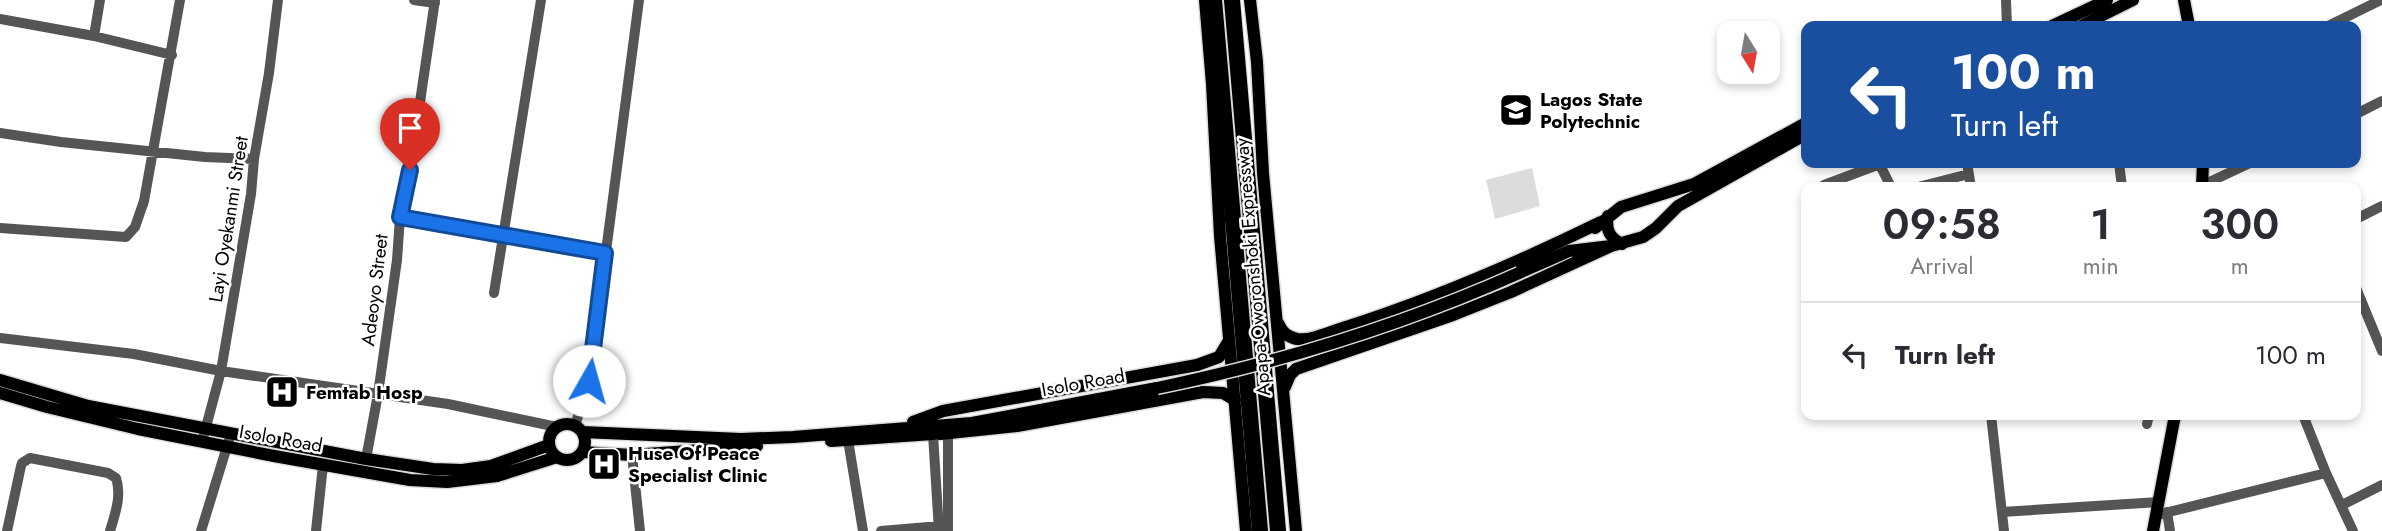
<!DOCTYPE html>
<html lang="en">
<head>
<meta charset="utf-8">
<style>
  body { margin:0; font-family:Jost,sans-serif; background:#f2f2f3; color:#2b2b33; height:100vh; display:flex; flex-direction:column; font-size:26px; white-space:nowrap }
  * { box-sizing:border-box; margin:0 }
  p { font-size:23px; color:#7c7c81 }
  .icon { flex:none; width:38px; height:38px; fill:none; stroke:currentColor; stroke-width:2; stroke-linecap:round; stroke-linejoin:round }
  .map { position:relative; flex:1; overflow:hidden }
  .panel { position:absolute; left:1801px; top:182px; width:560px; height:238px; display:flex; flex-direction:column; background:#fff; border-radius:14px; box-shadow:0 4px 10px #0003 }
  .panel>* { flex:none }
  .guide { position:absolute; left:1801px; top:21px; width:560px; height:147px; border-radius:14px; box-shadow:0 4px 10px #0003; background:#1a4fa0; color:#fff; overflow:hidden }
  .needle { width:46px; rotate:169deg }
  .tools { position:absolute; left:1717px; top:21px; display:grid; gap:14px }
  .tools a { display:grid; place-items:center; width:63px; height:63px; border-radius:14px; background:#fff; box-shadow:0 4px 10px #0003; font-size:35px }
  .pin { position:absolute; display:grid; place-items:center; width:60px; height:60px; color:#fff; margin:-72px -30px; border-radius:50% 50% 50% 0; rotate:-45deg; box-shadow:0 0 7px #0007 }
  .pin .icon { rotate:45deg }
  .me { position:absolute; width:77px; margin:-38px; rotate:7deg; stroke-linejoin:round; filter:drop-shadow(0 0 5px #0008) }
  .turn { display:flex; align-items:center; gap:24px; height:147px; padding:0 35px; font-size:32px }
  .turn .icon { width:91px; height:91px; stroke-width:2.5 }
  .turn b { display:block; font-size:49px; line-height:60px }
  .eta { display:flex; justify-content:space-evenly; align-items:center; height:119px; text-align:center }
  .eta b { font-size:42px; font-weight:600; line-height:49px }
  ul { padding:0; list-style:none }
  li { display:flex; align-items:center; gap:21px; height:105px; padding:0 35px; border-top:2px solid #e1e1e2 }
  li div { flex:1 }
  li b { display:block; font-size:26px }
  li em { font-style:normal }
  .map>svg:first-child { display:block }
  .green { fill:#dcdcdc }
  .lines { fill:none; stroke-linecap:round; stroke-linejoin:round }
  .major-casing { stroke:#dbdbdb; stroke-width:15 }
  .highway-casing { stroke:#dbdbdb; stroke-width:18 }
  .minor { stroke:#555; stroke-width:10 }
  .major { stroke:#000; stroke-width:12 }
  .highway { stroke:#000; stroke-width:16 }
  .major-bridge-casing { stroke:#dbdbdb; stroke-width:15; stroke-linecap:butt }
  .major-bridge { stroke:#000; stroke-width:12 }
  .route-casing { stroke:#114b97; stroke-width:18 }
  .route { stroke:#1a73e8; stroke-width:12 }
  .labels { text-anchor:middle; stroke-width:5; stroke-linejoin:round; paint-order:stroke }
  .poi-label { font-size:19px; font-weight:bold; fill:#000; stroke:#fff; text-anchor:start }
  .street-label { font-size:19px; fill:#000; stroke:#fff }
</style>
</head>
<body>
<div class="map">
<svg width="2382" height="531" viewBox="0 0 2382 531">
  <rect width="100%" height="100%" fill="#fff"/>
  <path class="green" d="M1532,168l8,38 -45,13 -9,-39z"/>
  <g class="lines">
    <defs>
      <path id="major" d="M1205,0l7,84 8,152 26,295
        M1250,0l7,62 6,111 33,358
        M2184,0l5,26
        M2052,26l55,-26
        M2081,26l52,-26
        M2202,187l1,-24
        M1608,216c-3,14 2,22 14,28
        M1595,228l26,-21 73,-23 112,-61
        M1519,273l50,-22 42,-5 32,-9 13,-9 22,-22 128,-72
        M1278,323c4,9 9,14 19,16 16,2 37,-9 52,-13 87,-28 170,-64 252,-104
        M0,380l88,26 278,53 67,10 29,1 29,-4 58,-21
        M1285,387l5,-12 6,-6 157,-54 58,-23 100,-46
        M0,393l47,14 91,22 136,27 136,24 37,2 50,-6 60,-19
        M913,422l30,-11 254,-46 22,-8 9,-15
        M549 442a18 18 0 1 1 36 0a18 18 0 1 1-36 0Z
        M582,432l159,7 52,-2 179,-14 185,-35
        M940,434l77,-8 186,-34 20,1 12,7
        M831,441l102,-7 15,-4
        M582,452l50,3 125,-9
        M2153,531l22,-116"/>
      <path id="highway" d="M1214,0l46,531
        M1232,0l46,531"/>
    </defs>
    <use href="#major" class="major-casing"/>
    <use href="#highway" class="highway-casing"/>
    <path class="minor" d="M414,0l21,3
      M2006,0l1,26
      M0,19l94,17 78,19
      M2328,26l53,-26
      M94,36l6,-36
      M2356,114l26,-13
      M0,133l61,9 144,15 49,2
      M1879,163l12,24
      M1967,163l4,24
      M2119,163l3,24
      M1824,185l56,-21
      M2203,185l47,-22
      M1918,187l51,-13
      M400,217l205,36
      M2356,219l26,-13
      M0,228l126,9 9,-10 9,-26 36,-201
      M2356,288l26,63
      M494,293l47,-293
      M0,338l134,16 87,17 227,33 109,23
      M1991,415l13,116
      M2303,415l23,58 27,58
      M2147,424l2,-9
      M575,426l14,-45 50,-381
      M933,434l6,97
      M848,440l15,91
      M202,442l19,-71 30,-177 3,-35 15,-86 9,-73
      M632,455l8,76
      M366,459l12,-65 19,-134 3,-43 10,-47 25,-170
      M2342,505l40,-20
      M2002,512l157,-10
      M2167,512l3,19
      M2157,515l169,-42
      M7,531l14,-65 1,-3 8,-5 78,15 8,5c6,18 -1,36 -6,53
      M201,531l28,-91
      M316,531l7,-66
      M881,531l59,-5
      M948,531v-98"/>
    <use href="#major" class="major"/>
    <use href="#highway" class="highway"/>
    <defs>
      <path id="major-bridge" d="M1157,388c125,-26 246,-63 362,-115"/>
    </defs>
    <use href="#major-bridge" class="major-bridge-casing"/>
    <use href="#major-bridge" class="major-bridge"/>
  </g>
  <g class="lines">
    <defs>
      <path id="route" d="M410,170l-10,47 205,36 -16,128"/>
    </defs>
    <use href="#route" class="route-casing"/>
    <use href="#route" class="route"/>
  </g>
  <defs>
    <symbol id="university-square" viewBox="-11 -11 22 22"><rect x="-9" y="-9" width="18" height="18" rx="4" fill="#000" stroke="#fff"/><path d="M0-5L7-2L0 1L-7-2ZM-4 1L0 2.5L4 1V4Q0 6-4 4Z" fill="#fff"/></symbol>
    <symbol id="hospital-square" viewBox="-11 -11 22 22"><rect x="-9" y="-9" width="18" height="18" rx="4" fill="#000" stroke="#fff"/><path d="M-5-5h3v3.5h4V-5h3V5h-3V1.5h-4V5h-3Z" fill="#fff"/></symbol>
  </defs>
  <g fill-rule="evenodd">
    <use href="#university-square" x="1497" y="91" width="38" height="38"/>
    <use href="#hospital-square" x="263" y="373" width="38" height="38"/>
    <use href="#hospital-square" x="585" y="445" width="38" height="38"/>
  </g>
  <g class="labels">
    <g class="poi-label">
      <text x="1540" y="106">Lagos State<tspan x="1540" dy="22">Polytechnic</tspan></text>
      <text x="306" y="399">Femtab Hosp</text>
      <text x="628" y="460">Huse Of Peace<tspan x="628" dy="22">Specialist Clinic</tspan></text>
    </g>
    <g class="street-label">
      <text transform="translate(228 219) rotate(-81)" y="7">Layi Oyekanmi Street</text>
      <text transform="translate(1252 267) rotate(-95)" y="7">Apapa-Oworonshoki Expressway</text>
      <text transform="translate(374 290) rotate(-83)" y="7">Adeoyo Street</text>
      <text transform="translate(1083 382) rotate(-10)" y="7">Isolo Road</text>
      <text transform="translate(281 438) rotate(10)" y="7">Isolo Road</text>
    </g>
  </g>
</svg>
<div class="tools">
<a><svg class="needle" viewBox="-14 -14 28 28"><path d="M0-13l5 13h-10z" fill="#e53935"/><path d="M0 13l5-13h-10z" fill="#7c7c81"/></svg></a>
</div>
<div class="pin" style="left:410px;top:170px;background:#d93025"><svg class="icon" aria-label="arrive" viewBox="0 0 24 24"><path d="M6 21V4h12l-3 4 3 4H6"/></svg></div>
<svg class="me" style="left:589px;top:381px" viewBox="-20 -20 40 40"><circle r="19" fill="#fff"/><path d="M0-13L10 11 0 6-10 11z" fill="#1a73e8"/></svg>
<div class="guide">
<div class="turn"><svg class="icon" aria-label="left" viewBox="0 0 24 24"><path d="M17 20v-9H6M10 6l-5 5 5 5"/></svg><div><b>100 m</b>Turn left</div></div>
</div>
<section class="panel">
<div class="eta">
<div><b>09:58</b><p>Arrival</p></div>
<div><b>1</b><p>min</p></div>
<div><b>300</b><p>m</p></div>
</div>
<ul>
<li><svg class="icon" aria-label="left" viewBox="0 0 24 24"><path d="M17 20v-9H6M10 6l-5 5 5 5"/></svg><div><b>Turn left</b></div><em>100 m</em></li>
</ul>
</section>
</div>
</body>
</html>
